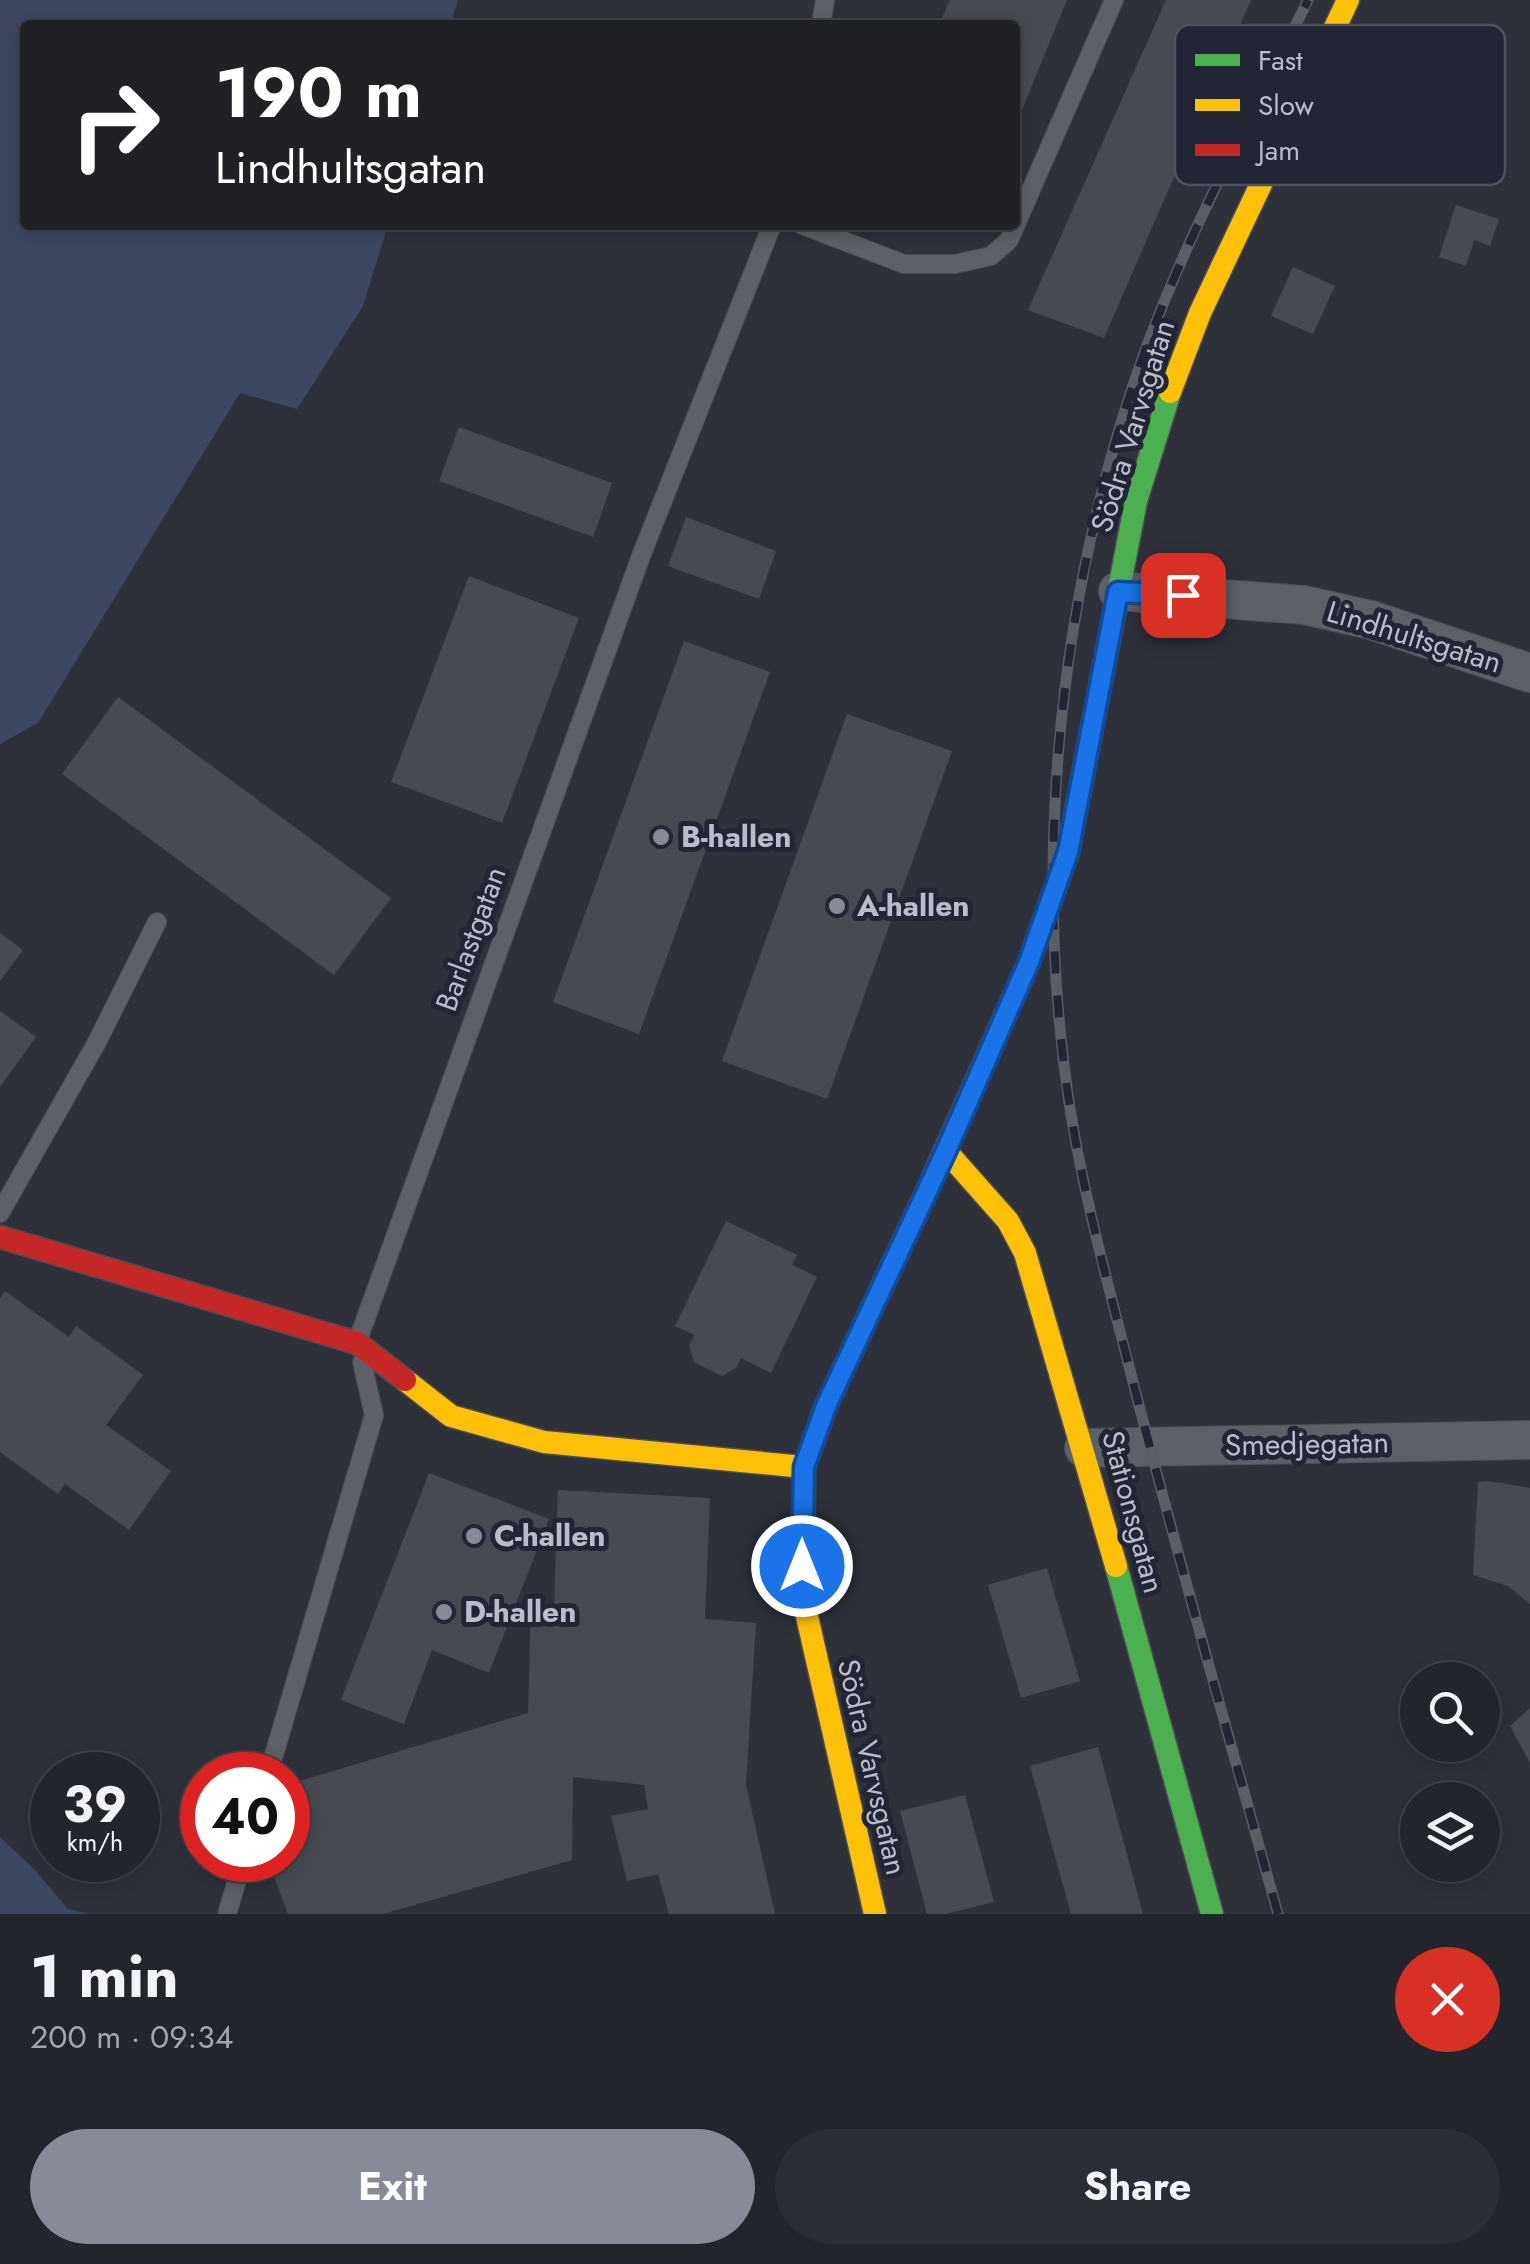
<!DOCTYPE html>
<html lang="en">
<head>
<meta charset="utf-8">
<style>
  body { margin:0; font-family:Jost,sans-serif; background:#2a2d34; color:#f1f3f6; height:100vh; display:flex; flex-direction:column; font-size:38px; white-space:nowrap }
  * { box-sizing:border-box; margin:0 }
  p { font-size:32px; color:#a2a5a9 }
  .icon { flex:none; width:55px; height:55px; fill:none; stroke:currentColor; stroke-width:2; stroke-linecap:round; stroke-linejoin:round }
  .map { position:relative; height:1914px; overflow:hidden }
  .drawer { display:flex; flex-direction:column; background:#22252c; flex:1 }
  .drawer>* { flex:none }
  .top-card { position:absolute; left:20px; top:20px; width:1000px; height:210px; border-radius:10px; box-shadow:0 5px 15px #0003,0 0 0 2px #3f4248; background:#202124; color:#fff; overflow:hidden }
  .fabs { position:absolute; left:1400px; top:1662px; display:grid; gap:20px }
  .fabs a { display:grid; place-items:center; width:100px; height:100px; border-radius:50%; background:#22252c; box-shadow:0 5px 15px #0003,0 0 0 2px #3f4248; font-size:50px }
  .speed { position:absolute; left:30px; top:1752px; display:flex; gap:20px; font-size:50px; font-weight:700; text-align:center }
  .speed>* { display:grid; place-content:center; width:130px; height:130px; border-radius:50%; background:#22252c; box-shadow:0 5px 15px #0003,0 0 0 2px #3f4248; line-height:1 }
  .speed small { font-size:25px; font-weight:400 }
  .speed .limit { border:15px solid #d22; background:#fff; color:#111 }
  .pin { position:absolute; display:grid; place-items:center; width:85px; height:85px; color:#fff; margin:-42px; border-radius:20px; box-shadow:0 5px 15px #0006 }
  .me { position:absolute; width:110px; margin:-55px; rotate:0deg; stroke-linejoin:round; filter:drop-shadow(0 0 8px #0008) }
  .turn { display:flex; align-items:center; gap:35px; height:210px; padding:0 30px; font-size:45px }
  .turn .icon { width:130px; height:130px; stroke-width:2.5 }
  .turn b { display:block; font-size:70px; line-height:85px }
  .round { display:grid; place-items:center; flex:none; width:105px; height:105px; border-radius:52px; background:#2a2d34 }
  .overview { display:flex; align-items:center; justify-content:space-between; height:170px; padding:0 30px }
  h1 { font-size:60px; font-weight:700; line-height:75px }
  .primary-button { display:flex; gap:20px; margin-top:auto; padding:20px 30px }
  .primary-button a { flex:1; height:115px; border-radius:60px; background:#888b97; color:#fff; font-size:40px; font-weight:700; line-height:115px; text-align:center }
  .primary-button a+a { background:#2a2d34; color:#f1f3f6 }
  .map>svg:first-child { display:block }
  .water { fill:#3e4762 }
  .building { fill:#484a52 }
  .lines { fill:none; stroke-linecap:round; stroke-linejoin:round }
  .lane-casing { stroke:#4c4d54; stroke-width:20 }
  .street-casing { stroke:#4c4d54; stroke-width:40 }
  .fast-casing { stroke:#4c4d54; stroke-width:25 }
  .slow-casing { stroke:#4c4d54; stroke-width:25 }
  .jam-casing { stroke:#4c4d54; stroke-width:25 }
  .lane { stroke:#5e6068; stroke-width:18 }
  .street { stroke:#5e6068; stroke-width:38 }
  .fast { stroke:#4caf50; stroke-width:22 }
  .slow { stroke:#ffc107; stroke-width:22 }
  .jam { stroke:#c62828; stroke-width:22 }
  .rail-casing { stroke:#5c5e66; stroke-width:11 }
  .rail { stroke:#212534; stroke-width:8; stroke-dasharray:22; stroke-linecap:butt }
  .route-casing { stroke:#114b97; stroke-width:25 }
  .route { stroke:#1a73e8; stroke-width:18 }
  .poi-dot { fill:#888b97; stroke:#212534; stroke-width:4 }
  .labels { text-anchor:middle; stroke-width:10; stroke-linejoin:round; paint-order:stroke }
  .street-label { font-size:30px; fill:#b9bcc9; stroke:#212534 }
  .poi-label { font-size:30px; font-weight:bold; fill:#b9bcc9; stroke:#212534; text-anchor:start }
  .key { fill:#212534; stroke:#4f5261; stroke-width:2.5 }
  .key-label { font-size:28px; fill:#b9bcc9 }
</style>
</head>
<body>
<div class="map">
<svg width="1530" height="1914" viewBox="0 0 1530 1914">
  <rect width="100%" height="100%" fill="#2e313a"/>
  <path class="water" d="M0,0h458l-8,25h-425v200h363l-25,81 -66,103 -57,-16 -202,330 -38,21z
    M0,1837l34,32 34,40 21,5h-89z"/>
  <path class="building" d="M950,0h117l-52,127v-102h-76z
    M1166,0h85l-147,338 -76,-28z
    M1456,205l43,14 -9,27 -16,-6 -8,26 -27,-9z
    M1293,267l42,19 -22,48 -42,-18z
    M459,427l153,56 -19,54 -154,-56z
    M686,517l90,34 -17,48 -91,-33z
    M469,576l110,42 -77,205 -111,-41z
    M684,641l86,31 -131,362 -86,-32z
    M118,697l273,201 -57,77 -272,-201z
    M847,714l105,37 -125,348 -105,-38z
    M0,933l23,17 -23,31z
    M0,1011l36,26 -36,50z
    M726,1221l71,34 -5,10 25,12 -46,96 -30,-15 -5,10 -14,8 -28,-14 -5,-16 5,-11 -19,-9z
    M5,1291l64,46 7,-11 67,49 -37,50 65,46 -42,59 -64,-46 -7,10 -58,-42v-154z
    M429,1473l120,46 -60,154 -57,-23 -28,74 -63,-24z
    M1489,1481l41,7v116l-22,-18 -35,-11 5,-93z
    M558,1490l152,8 -5,121 51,4 -10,162 29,129h-106l-11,-40 -31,7 -16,-65 37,-7 -4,-24 -71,-8 -1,83 -189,54h-95l-14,-37 3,-17h11v-51l5,-26 235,-70 3,-108 23,1z
    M1047,1568l33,113 -59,17 -33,-113z
    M1530,1708v55l-20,-37z
    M1098,1747l45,167h-72l-41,-148z
    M965,1795l29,107 -49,12h-18l-27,-103z"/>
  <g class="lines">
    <defs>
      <path id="lane" d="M821,25l4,-25
        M802,225l102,39h51l36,-8 18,-16 105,-240
        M0,1213l97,-171 60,-120
        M359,1337l282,-781 131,-331
        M268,1775l106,-360 -12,-53
        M227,1914l16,-54"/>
      <path id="street" d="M1118,591l186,14 67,15 159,53
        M1084,1448l446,-8"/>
      <path id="fast" d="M926,1193l103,-231 39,-110 68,-351 34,-109
        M1116,1566l96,348"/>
      <path id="slow" d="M1170,392l30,-79 148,-313
        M946,1151l62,70 17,32 91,313
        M405,1380l46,36 93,26 260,25
        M875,1914l-72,-315 1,-132 22,-61 100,-213"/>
      <path id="jam" d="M0,1237l357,106 48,37"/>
    </defs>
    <use href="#lane" class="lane-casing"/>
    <use href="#street" class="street-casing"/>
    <use href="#fast" class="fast-casing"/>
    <use href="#slow" class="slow-casing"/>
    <use href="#jam" class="jam-casing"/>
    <use href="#lane" class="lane"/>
    <use href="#street" class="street"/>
    <use href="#fast" class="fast"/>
    <use href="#slow" class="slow"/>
    <use href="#jam" class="jam"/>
    <defs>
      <path id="rail" d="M1278,1914c-50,-180 -101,-359 -147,-540 -23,-90 -48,-180 -62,-272 -34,-228 -13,-472 56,-692 44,-143 118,-276 183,-410"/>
    </defs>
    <use href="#rail" class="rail-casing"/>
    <use href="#rail" class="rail"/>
  </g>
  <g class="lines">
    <defs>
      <path id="route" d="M802,1566l2,-99 22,-61 120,-255 83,-189 39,-110 50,-260 65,3"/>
    </defs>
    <use href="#route" class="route-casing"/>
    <use href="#route" class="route"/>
  </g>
  <g class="poi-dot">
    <circle cx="661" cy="837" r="10"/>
    <circle cx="837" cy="906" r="10"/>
    <circle cx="474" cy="1536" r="10"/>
    <circle cx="444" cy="1612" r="10"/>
  </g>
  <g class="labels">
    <g class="street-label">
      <text transform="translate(1133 426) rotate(-73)" y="10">Södra Varvsgatan</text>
      <text transform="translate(1414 637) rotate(17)" y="10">Lindhultsgatan</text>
      <text transform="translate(471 939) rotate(-70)" y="10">Barlastgatan</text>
      <text transform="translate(1307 1444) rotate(-1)" y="10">Smedjegatan</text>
      <text transform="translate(1133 1512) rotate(75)" y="10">Stationsgatan</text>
      <text transform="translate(872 1767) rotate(77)" y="10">Södra Varvsgatan</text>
    </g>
    <g class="poi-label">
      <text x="681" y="847">B-hallen</text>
      <text x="857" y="916">A-hallen</text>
      <text x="494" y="1546">C-hallen</text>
      <text x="464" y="1622">D-hallen</text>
    </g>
  </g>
  <rect x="1175" y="25" width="330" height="160" rx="15" class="key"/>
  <rect x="1195" y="54" width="45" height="12" fill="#4caf50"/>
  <rect x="1195" y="99" width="45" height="12" fill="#ffc107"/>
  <rect x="1195" y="144" width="45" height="12" fill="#c62828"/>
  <g class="key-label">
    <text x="1258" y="70">Fast</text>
    <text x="1258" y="115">Slow</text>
    <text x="1258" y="160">Jam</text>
  </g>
</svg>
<div class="fabs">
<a><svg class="icon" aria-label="search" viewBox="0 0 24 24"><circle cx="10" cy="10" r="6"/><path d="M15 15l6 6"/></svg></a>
<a><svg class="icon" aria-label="layers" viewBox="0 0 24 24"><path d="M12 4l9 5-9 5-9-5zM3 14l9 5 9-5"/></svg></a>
</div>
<div class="speed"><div>39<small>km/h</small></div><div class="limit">40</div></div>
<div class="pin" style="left:1183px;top:595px;background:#d93025"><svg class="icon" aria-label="arrive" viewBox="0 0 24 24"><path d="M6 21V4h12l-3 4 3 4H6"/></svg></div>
<svg class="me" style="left:802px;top:1566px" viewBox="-20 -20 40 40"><circle r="17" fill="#1a73e8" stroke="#fff" stroke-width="3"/><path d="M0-11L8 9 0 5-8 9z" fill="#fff"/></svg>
<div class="top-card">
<div class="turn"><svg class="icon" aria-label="right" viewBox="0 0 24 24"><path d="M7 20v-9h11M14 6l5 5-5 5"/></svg><div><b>190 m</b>Lindhultsgatan</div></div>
</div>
</div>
<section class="drawer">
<div class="overview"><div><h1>1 min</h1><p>200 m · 09:34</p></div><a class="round" style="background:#d93025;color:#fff"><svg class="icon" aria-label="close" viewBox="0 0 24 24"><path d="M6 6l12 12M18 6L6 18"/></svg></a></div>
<div class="primary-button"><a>Exit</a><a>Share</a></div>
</section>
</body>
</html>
